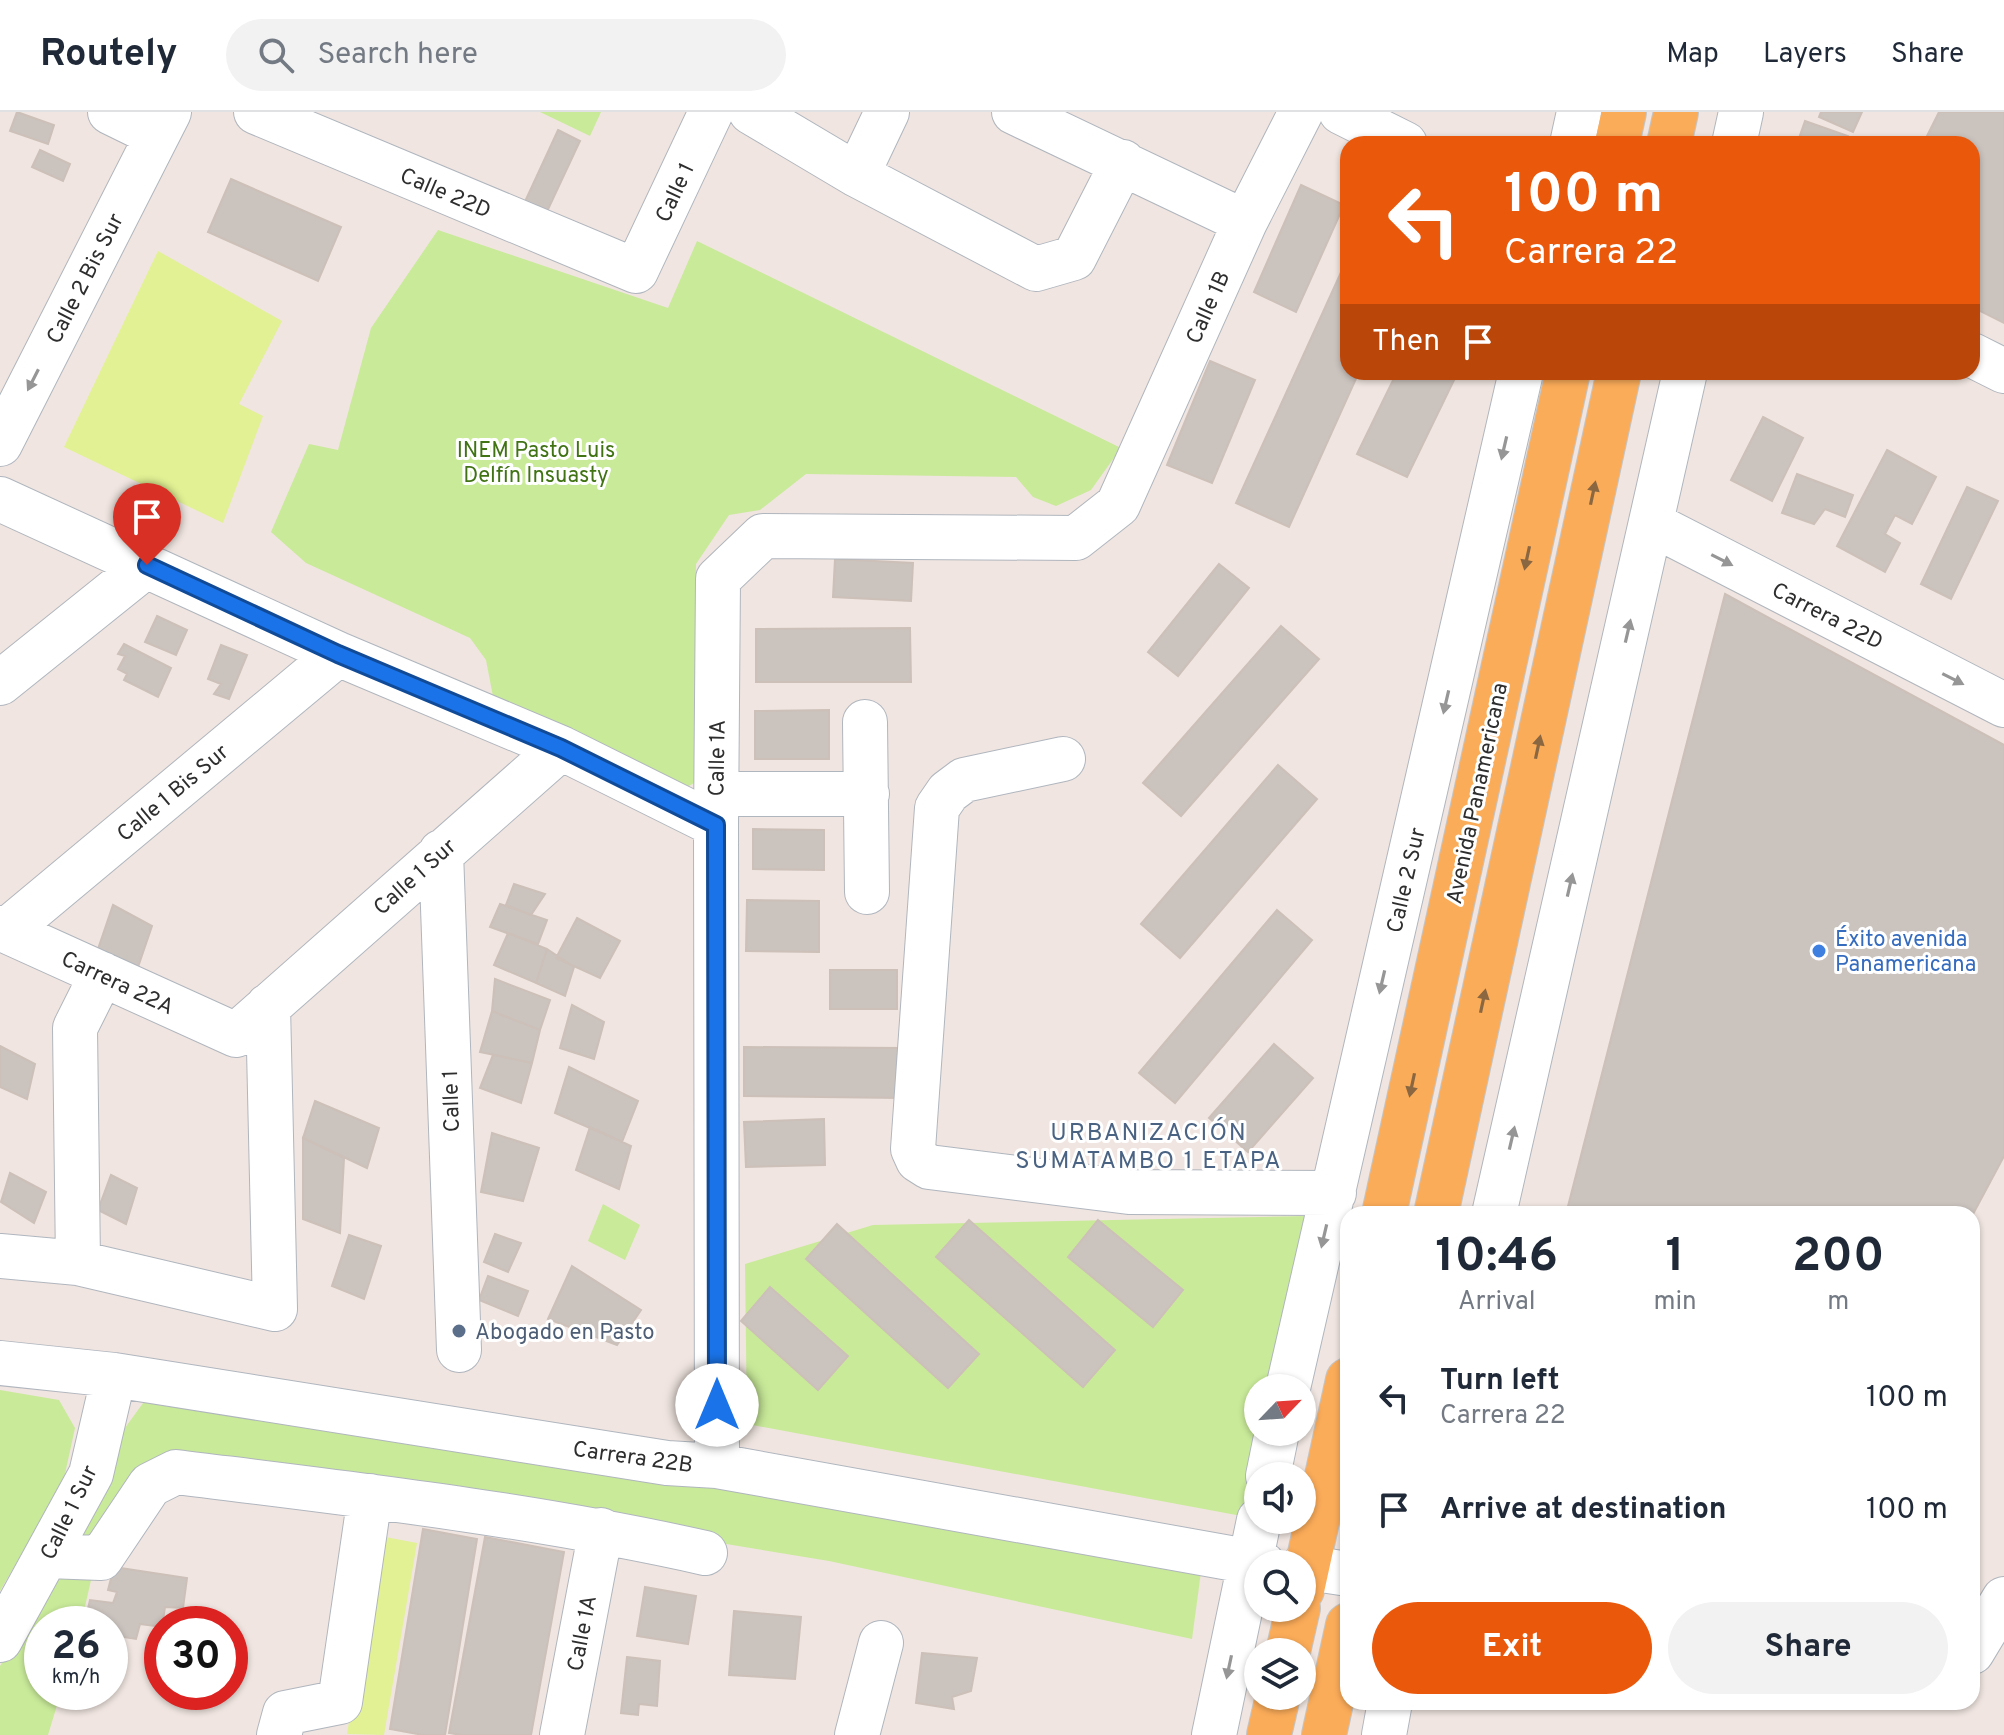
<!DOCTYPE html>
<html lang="en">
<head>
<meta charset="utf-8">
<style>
  body { margin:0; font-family:Overpass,sans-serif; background:#f2f2f3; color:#1f2937; height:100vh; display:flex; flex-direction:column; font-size:30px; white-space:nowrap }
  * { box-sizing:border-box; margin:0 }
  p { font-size:26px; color:#747a83 }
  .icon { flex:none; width:44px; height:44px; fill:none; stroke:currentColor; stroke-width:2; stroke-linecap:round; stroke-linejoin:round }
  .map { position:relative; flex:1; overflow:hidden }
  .panel { position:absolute; left:1340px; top:1094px; width:640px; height:504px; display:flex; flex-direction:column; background:#fff; border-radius:24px; box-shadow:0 2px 6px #0004 }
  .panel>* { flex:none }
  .top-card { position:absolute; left:1340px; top:24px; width:640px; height:244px; border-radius:24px; box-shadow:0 2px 6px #0004; background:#ea580c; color:#fff; overflow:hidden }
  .needle { width:52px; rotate:65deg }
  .buttons { position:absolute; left:1244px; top:1262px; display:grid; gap:16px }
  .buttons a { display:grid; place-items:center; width:72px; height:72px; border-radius:50%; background:#fff; box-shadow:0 2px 6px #0004; font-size:40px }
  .speed { position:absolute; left:24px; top:1494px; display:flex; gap:16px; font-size:40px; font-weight:700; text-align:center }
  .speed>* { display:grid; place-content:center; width:104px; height:104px; border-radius:50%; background:#fff; box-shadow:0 2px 6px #0004; line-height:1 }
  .speed small { font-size:20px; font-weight:400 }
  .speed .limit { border:12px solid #d22; background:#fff; color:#111 }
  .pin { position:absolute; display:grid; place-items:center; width:68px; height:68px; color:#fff; margin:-82px -34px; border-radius:50% 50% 50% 0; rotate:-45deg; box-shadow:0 0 8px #0007 }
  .pin .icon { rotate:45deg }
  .me { position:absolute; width:88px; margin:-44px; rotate:0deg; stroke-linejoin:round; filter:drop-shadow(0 0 6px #0008) }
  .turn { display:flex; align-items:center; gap:28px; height:168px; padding:0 32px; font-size:36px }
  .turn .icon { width:104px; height:104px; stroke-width:2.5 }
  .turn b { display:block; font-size:56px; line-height:68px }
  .then { display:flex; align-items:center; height:76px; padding:0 32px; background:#0003; gap:16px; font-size:30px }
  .eta { display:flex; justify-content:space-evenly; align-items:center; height:136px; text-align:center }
  .eta b { font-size:48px; font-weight:700; line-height:56px }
  .primary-button { display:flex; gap:16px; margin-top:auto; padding:16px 32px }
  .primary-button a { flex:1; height:92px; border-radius:48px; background:#ea580c; color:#fff; font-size:32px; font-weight:700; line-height:92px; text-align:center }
  .primary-button a+a { background:#f2f2f3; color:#1f2937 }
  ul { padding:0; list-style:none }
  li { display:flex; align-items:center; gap:24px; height:112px; padding:0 32px }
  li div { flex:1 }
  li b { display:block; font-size:30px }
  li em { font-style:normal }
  header { display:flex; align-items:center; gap:48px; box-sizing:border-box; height:112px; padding:0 40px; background:#fff; border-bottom:2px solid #e0e1e3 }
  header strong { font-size:38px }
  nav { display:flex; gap:44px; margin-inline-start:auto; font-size:28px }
  .search { width:560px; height:72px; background:#f2f2f3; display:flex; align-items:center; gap:20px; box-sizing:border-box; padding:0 28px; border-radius:44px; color:#747a83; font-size:30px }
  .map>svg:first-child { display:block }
  .green { fill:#c9ea99 }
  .pitch { fill:#e2f194 }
  .building { fill:#cbc3be; stroke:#ccc0b9; stroke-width:2 }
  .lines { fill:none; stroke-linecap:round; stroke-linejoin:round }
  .minor-casing { stroke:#b0b6be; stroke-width:46 }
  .major-casing { stroke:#c4c4c4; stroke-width:46 }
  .minor { stroke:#fff; stroke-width:44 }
  .major { stroke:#fbac59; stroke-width:44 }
  .oneway { fill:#969696 }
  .oneway2 { fill:#8a6741 }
  .route-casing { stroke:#114b97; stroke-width:20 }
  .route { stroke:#1a73e8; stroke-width:14 }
  .shop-dot { fill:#3f7fe0; stroke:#fff; stroke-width:3 }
  .service-dot { fill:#5c6f8a; stroke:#fff; stroke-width:3 }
  .labels { text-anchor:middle; stroke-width:6; stroke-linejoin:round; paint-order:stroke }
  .street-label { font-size:22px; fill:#2e2e2e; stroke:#fff }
  .park-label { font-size:22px; fill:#417315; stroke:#fff }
  .shop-label { font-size:22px; fill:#366cbe; stroke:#fff; text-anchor:start }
  .service-label { font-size:22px; fill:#4e5e75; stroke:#fff; text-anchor:start }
  .neighbourhood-label { font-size:24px; letter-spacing:2px; fill:#4a6383; stroke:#fff }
</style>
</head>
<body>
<header>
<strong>Routely</strong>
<div class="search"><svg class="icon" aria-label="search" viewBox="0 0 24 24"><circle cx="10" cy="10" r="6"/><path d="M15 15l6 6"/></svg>Search here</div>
<nav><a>Map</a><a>Layers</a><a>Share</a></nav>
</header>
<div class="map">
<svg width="2004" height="1623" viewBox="0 0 2004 1623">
  <rect width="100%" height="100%" fill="#f0e5e0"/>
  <path class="green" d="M540,0h61l-11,24z
    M438,118l230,78 29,-67 424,207 -30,42 -35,16 -23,-9 -17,-20 -210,-3 -46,36 -31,5 -33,49 -2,219 -19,11 -180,-87 -9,-47 -16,-22 -164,-75 -35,-31 38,-88 29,6 33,-122z
    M603,1092l37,21 -15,35 -37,-19z
    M1307,1104l-34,172h-15v44h6l-17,85 -500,-93 -2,-160 128,-39z
    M0,1278l59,10 16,28 -12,55 -63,108z
    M146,1287l487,58 568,115 -9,67 -363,-78 -651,-108 -76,89h-41l53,-99z
    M59,1455h35l-13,57h-39v68h19l-13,43h-48v-69z"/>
  <path class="pitch" d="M158,139l124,70 -43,83 24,12 -40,107 -159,-76z
    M380,1424l37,7 -33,192 -37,-1z"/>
  <path class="building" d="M17,0l37,13 -6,19 -38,-13z
    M1821,0h41l-9,20 -34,-15z
    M1939,0h65v211l-32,-16v-163h-49z
    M1805,9l43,15 -3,8h-48z
    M558,18l22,11 -36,77 -22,-10z
    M40,38l30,14 -7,17 -31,-14z
    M231,67l110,48 -23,54 -110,-49z
    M1301,73l43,20 -48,107 -42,-20z
    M1348,145v115h11l-70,155 -53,-24z
    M1210,249l45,19 -43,103 -45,-18z
    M1397,260h56l4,2 -50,103 -50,-23z
    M1763,305l40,21 -31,63 -41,-21z
    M1887,338l49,27 -24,47 -17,-9 -10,19 15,9 -15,29 -48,-26z
    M1797,362l56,21 -8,22 -20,-8 -11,15 -32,-11z
    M1967,375l31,14 -47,98 -30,-15z
    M835,447l78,4 -2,38 -78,-4z
    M1219,452l30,24 -71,88 -30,-24z
    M1725,482l279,151v411l-32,60 -406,-2z
    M157,504l30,14 -11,25 -31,-13z
    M1281,514l38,33 -138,157 -38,-33z
    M910,516l1,54h-155v-53z
    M124,532l47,24 -13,29 -34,-17 3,-6 -9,-5 7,-13 -7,-2z
    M221,533l26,10 -18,44 -15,-5 7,-10 -13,-5z
    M829,598v49h-74v-48z
    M1278,653l39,34 -137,159 -39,-34z
    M753,717l71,1v40l-71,-1z
    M514,772l31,10 -14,21 -25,-10z
    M747,788l72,1v51l-73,-1z
    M500,792l47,16 -9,24 -48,-17z
    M113,793l39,21 -16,47 -40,-18z
    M1277,798l35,30 -137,163 -36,-30z
    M577,806l43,23 -20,37 -44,-20z
    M508,821l39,16 -11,34 -42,-18z
    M547,837l27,18 -9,29 -29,-13z
    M830,858h67v39h-67z
    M495,867l55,21 -10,30 -48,-19z
    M572,893l32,17 -10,37 -34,-11z
    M492,899l48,19 -8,33 -52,-11z
    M1274,932l39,34 -65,74 -39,-34z
    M0,934l35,18 -8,35 -27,-12z
    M744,935l156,1v50l-156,-2z
    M493,943l39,8 -11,40 -41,-15z
    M569,955l69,34 -16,41 -67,-29z
    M315,989l64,27 -12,40 -64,-30z
    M824,1007l1,46 -79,2 -2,-45z
    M590,1015l41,19 -12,43 -43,-19z
    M492,1021l47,15 -16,53 -42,-9z
    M303,1026l41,20 -4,75 -37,-14z
    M10,1061l36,19 -12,31 -33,-21z
    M111,1063l26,13 -11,36 -28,-14z
    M969,1108l146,130 -32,37 -147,-130z
    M1098,1108l85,70 -30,37 -85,-70z
    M837,1112l142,130 -31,34 -142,-129z
    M495,1122l26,9 -13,29 -24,-10z
    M349,1123l32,11 -17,53 -32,-13z
    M572,1154l69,44 -24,35 -69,-26z
    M488,1164l40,15 -10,25 -39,-16z
    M770,1175l78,69 -30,34 -77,-69z
    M423,1417l54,10 -32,196h-22l-33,-6z
    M485,1425l79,15 -33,183h-69l-13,-2z
    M114,1455l73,11 -4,30 -18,-1 -3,20 -22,-3 -4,15 -26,-4v-11l-25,-3 5,-21 23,3 4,-11 -9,-2z
    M645,1475l51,9 -8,48 -51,-8z
    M734,1499l67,6 -6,62 -66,-4z
    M922,1541l55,5 -6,33 -19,6 2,12 -38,-6z
    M627,1545l33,4 -3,45 -18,-2 -1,11 -17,-2z"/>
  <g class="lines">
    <defs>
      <path id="minor" d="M110,0l47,23
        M256,0l380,159 75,-159
        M751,0l106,63 179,94 38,-11 49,-96
        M1014,0l231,110
        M1341,0l64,32
        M1572,32l7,-32
        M1734,32l7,-32
        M857,63l30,-63
        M1972,243l32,16
        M0,332l169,-332
        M0,387l338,155 223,94 155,77
        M1652,412l352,181
        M0,571l147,-118
        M865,610l2,170
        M1063,647l-99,21 -16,12 -11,16 -24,341 5,11 11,7 200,25 205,1
        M716,682h151
        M441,740l18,498
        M0,816l236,107 325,-287
        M6,819l332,-277
        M1494,1102l191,-842
        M0,1144l78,7 197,46 -7,-303
        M78,1151l-3,-235 27,-54
        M0,1251l114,12 553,88 50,3 546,98
        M1288,1276l233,-1016
        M717,1354l-1,-641 2,-246 45,-43 313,2 42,-33 127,-283 56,-110
        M1268,1364l9,-44
        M48,1444l53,2 49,-73 26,-13c177,22 355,42 529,81
        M1302,1455l46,7
        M0,1528l91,-166 23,-99
        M1972,1540l32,-53
        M279,1623l6,-22 55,-11 30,-206
        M562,1623l39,-205
        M857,1623l24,-92
        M1214,1623l45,-215
        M1384,1623l6,-33"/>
      <path id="major" d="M1617,32l7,-32
        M1669,32l7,-32
        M1384,1102l184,-842
        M1436,1102l183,-842
        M1302,1478l46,-210
        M1288,1540l10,-44
        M1269,1623l9,-39
        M1324,1623l24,-110"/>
    </defs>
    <use href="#minor" class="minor-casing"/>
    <use href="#major" class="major-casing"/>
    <use href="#minor" class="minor"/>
    <use href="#major" class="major"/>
  </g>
  <defs><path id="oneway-solid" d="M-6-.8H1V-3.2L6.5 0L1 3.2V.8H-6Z" transform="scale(2)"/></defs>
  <g class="oneway">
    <use href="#oneway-solid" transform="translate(33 268) rotate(117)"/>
    <use href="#oneway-solid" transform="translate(1504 336) rotate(103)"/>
    <use href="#oneway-solid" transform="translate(1722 448) rotate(27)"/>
    <use href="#oneway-solid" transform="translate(1628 519) rotate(-77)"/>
    <use href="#oneway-solid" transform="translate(1953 567) rotate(27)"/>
    <use href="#oneway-solid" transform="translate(1446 590) rotate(103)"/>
    <use href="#oneway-solid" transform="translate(1570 773) rotate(-77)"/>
    <use href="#oneway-solid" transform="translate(1382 870) rotate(103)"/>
    <use href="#oneway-solid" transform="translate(1512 1026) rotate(-77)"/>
    <use href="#oneway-solid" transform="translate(1324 1124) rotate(103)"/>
    <use href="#oneway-solid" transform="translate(1229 1555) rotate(102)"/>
  </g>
  <g class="oneway2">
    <use href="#oneway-solid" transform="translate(1593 381) rotate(-78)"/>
    <use href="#oneway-solid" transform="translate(1527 446) rotate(102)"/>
    <use href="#oneway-solid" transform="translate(1538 635) rotate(-78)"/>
    <use href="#oneway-solid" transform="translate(1483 889) rotate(-78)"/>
    <use href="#oneway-solid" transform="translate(1412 973) rotate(102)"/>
  </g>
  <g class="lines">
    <defs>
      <path id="route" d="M147,453l191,89 223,94 155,77 1,580"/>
    </defs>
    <use href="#route" class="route-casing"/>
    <use href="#route" class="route"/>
  </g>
  <circle class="shop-dot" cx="1819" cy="839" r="8"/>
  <circle class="service-dot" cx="459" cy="1219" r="8"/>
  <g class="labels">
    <g class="street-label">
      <text transform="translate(446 80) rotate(23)" y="8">Calle 22D</text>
      <text transform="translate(674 80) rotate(-65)" y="8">Calle 1</text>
      <text transform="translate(84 166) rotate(-63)" y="8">Calle 2 Bis Sur</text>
      <text transform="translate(1207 195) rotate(-66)" y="8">Calle 1B</text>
      <text transform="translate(1828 503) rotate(27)" y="8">Carrera 22D</text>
      <text transform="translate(716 646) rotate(-89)" y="8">Calle 1A</text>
      <text transform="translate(172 680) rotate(-40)" y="8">Calle 1 Bis Sur</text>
      <text transform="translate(1476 681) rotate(-78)" y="8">Avenida Panamericana</text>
      <text transform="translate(414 764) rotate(-42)" y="8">Calle 1 Sur</text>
      <text transform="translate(1405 768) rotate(-77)" y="8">Calle 2 Sur</text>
      <text transform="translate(118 870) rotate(25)" y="8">Carrera 22A</text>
      <text transform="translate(450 989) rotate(-92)" y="8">Calle 1</text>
      <text transform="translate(633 1344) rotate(8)" y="8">Carrera 22B</text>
      <text transform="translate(68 1400) rotate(-64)" y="8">Calle 1 Sur</text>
      <text transform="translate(581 1521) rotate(-79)" y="8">Calle 1A</text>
    </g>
    <g class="park-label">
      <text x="536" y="345">INEM Pasto Luis<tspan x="536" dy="25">Delfín Insuasty</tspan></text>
    </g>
    <g class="shop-label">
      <text x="1835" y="834">Éxito avenida<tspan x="1835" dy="25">Panamericana</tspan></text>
    </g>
    <g class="service-label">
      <text x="475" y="1227">Abogado en Pasto</text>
    </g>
    <g class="neighbourhood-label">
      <text x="1149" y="1028">URBANIZACIÓN<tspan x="1149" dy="28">SUMATAMBO 1 ETAPA</tspan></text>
    </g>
  </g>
</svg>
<div class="buttons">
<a><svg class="needle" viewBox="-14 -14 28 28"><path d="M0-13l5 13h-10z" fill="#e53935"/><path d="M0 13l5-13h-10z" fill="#747a83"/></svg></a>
<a><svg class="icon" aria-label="sound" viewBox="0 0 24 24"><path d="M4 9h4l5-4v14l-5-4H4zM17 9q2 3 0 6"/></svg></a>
<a><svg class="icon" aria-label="search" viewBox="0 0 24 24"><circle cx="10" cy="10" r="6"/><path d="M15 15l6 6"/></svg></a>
<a><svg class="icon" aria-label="layers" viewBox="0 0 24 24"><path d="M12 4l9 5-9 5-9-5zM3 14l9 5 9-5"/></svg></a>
</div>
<div class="speed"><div>26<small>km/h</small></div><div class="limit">30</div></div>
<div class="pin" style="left:147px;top:453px;background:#d93025"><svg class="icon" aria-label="arrive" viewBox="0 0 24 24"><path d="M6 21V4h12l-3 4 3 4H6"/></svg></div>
<svg class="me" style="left:717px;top:1293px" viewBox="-20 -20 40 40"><circle r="19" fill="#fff"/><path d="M0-13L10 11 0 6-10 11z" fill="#1a73e8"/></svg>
<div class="top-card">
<div class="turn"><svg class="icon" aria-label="left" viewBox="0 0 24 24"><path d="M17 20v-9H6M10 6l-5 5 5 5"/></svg><div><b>100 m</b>Carrera 22</div></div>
<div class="then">Then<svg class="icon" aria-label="arrive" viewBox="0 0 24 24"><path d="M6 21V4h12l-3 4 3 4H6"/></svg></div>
</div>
<section class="panel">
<div class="eta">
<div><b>10:46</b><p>Arrival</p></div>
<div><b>1</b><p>min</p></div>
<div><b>200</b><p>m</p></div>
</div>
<ul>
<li><svg class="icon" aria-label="left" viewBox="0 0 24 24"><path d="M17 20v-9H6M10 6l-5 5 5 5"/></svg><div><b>Turn left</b><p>Carrera 22</p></div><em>100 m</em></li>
<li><svg class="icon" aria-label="arrive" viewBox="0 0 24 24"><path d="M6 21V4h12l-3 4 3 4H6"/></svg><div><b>Arrive at destination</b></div><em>100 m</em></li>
</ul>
<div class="primary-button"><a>Exit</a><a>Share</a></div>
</section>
</div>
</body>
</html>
